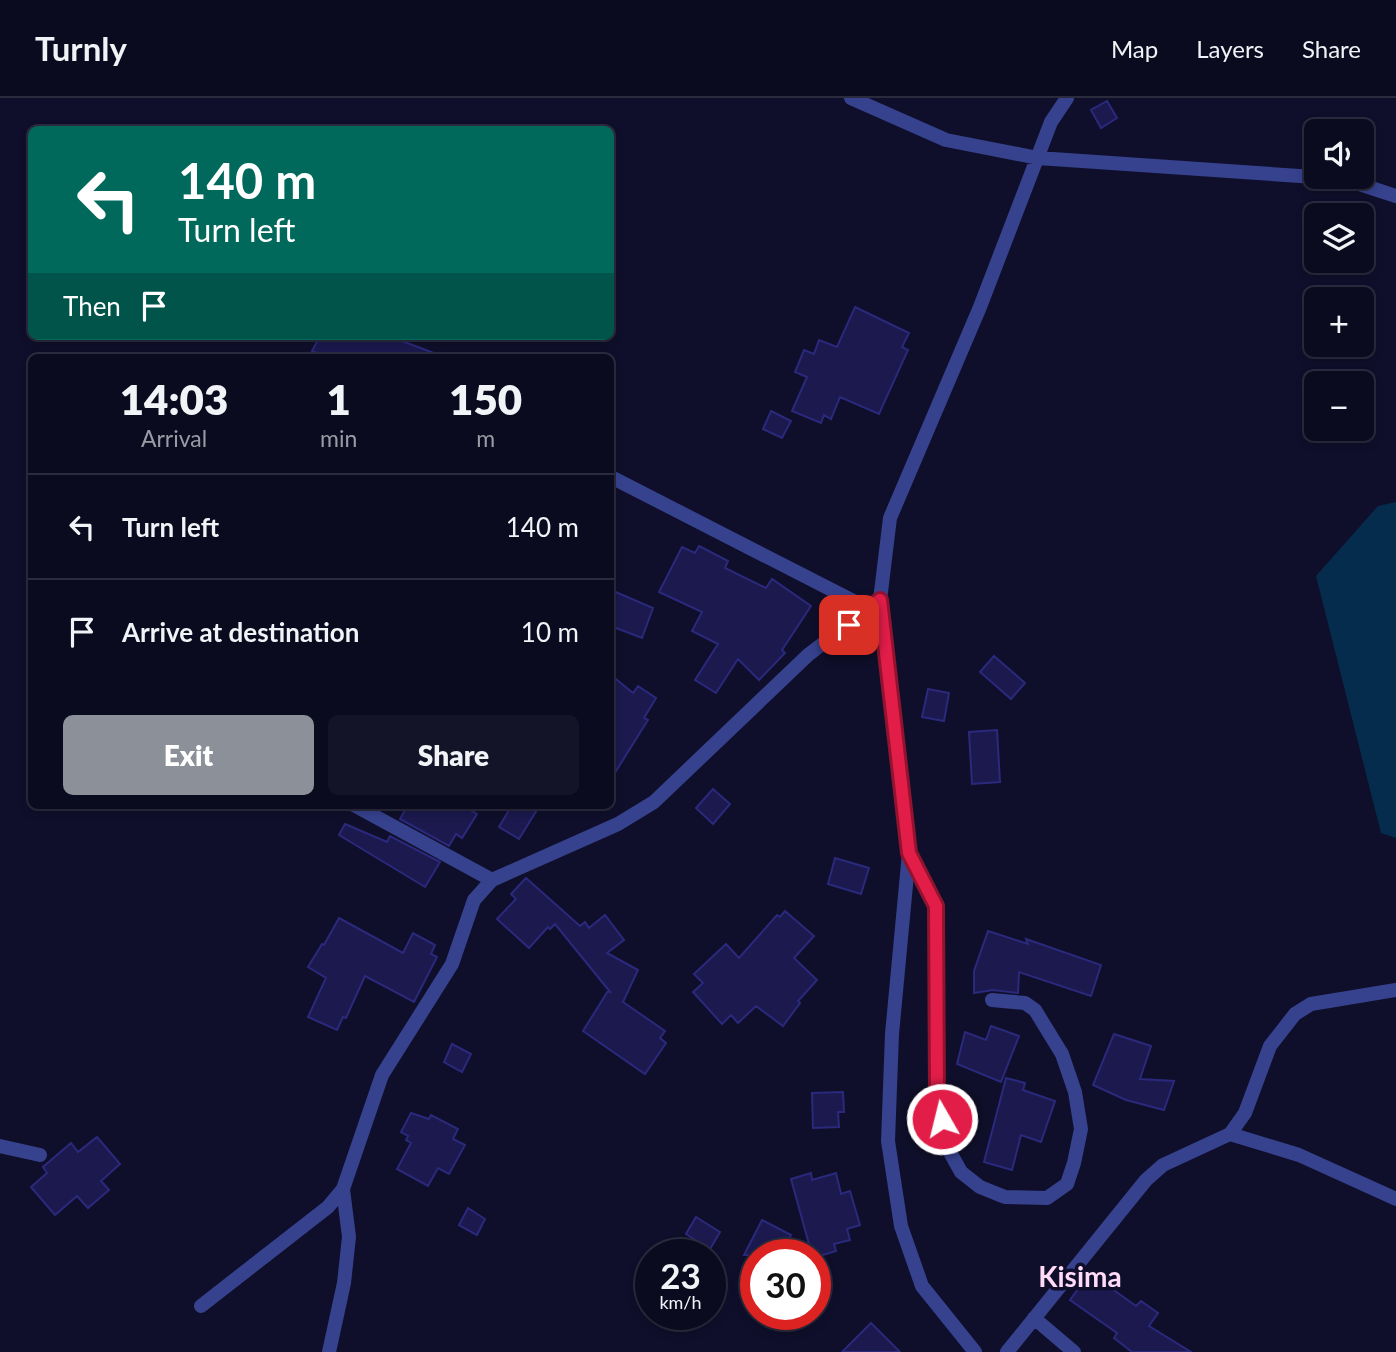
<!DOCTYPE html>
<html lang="en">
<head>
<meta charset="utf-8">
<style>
  body { margin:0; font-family:Lato,sans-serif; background:#141429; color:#f1f3f6; height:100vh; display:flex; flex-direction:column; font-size:26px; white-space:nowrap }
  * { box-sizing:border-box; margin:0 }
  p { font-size:23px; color:#9a9ba5 }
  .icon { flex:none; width:38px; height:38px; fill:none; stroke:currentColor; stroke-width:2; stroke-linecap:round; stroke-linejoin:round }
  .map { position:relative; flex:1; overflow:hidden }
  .panel { position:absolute; left:28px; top:256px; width:586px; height:455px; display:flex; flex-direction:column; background:#0b0b20; border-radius:10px; box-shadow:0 4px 10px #0003,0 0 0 2px #2b2b3e }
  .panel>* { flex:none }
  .guide { position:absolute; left:28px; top:28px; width:586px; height:214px; border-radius:10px; box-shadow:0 4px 10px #0003,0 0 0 2px #2b2b3e; background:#00695c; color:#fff; overflow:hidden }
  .controls { position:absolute; left:1304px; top:21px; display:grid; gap:14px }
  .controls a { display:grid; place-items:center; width:70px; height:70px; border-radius:10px; background:#0b0b20; box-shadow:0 4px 10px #0003,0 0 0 2px #2b2b3e; font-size:35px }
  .speed { position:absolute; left:635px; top:1141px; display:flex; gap:14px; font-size:35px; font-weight:700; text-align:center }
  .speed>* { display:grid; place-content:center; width:91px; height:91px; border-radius:50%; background:#0b0b20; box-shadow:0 4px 10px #0003,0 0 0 2px #2b2b3e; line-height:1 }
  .speed small { font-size:18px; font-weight:400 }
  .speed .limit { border:10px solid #d22; background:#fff; color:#111 }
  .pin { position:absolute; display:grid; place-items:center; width:60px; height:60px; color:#fff; margin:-30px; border-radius:14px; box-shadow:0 4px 10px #0006 }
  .me { position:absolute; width:77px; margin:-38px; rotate:352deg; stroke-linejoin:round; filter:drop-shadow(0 0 5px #0008) }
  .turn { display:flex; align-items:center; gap:24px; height:147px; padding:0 35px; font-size:32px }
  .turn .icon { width:91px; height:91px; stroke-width:2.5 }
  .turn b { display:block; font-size:49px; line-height:60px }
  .then { display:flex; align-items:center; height:66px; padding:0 35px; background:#0003; gap:14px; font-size:26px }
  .eta { display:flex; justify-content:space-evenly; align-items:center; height:119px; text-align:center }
  .eta b { font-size:42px; font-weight:800; line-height:49px }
  .cta { display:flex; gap:14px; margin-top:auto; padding:14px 35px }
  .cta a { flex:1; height:80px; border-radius:10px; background:#8c9099; color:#fff; font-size:28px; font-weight:800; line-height:80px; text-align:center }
  .cta a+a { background:#141429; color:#f1f3f6 }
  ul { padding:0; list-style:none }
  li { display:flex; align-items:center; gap:21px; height:105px; padding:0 35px; border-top:2px solid #2b2b3e }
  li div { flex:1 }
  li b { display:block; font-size:26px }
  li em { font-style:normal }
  header { display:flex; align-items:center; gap:42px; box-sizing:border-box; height:98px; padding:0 35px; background:#0b0b20; border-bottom:2px solid #2b2b3e }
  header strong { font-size:33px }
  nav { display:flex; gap:38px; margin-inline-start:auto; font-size:24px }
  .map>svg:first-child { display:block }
  .water { fill:#062c4d }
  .building { fill:#1b194e; stroke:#2b297c; stroke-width:2 }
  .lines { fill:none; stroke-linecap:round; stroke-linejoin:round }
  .minor { stroke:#36428e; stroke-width:14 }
  .route-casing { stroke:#92132f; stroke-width:18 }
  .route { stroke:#e11d48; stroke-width:12 }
  .labels { text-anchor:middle; stroke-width:7; stroke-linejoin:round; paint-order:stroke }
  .quarter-label { font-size:28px; font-weight:bold; fill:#ffdbf8; stroke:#0f0f2b }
</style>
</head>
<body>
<header>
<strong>Turnly</strong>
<nav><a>Map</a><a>Layers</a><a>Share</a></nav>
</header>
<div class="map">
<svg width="1396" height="1254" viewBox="0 0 1396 1254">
  <rect width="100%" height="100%" fill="#0f0f2b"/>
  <path class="water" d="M1396,404v336l-15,-5 -65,-257 62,-70z"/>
  <path class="building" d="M1107,3l10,17 -16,10 -10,-18z
    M855,209l54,26 -7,14 6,3 -29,64 -39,-17 -9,22 -7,-4 -3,8 -29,-12 15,-34 -12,-5 9,-22 10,4 5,-14 18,7z
    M320,238h69l50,19v2h-114l-13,-6z
    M771,313l20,10 -9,17 -19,-9z
    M699,448l29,15 -3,7 41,20 6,-9 39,27 -29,44 3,3 -26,27 -21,-21 -22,34 -21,-13 23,-36 -26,-13 10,-19 -43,-20 23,-45 13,6z
    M611,492l42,18 -11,30 -31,-12z
    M994,558l31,27 -14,16 -31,-27z
    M611,577l22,18 5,-7 18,12 -12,20 4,2 -37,59z
    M928,591l21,4 -5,28 -22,-4z
    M997,632l3,52 -28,2 -3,-52z
    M713,691l17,15 -17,20 -17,-16z
    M408,707h54l15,9 -15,24 -6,-4 -7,12 -49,-27z
    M512,707h28l-21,34 -20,-12z
    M345,726l42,18 3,-6 50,26 -15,25 -86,-52z
    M835,760l34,10 -8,26 -33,-10z
    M526,780l54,48 5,-4 4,6 16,-13 19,25 -17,13 31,17 -15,32 42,29 -5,7 6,5 -21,31 -62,-43 25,-40 3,2 -56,-69 -5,5 -2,-2 -19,21 -32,-29 19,-20 -5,-5z
    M785,813l29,25 -20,22 23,22 -19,21 2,2 -17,23 -27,-20 -18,17 -7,-8 -9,9 -29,-32 10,-9 -9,-9 32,-30 13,14 38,-43 3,2z
    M339,820l64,35 10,-20 22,12 -4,9 6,3 -23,45 -49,-26 -19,42 -3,-1 -6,13 -29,-13 18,-39 -18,-11 14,-23 2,1z
    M988,833l40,13 -2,-5 75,26 -10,31 -72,-24 -1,21 -25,-3 -19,3v-22z
    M991,928l28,10 -18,46 -44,-18 8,-32 21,8z
    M1114,936l37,12 -11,33 34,2 -10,29 -38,-10 -33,-15z
    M452,946l19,10 -9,18 -18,-10z
    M1006,980l19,5 -2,7 32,11 -14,41 -20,-7 -9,35 -28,-8z
    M843,994l1,20h-6l1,15 -26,1 -1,-35z
    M411,1015l18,6 2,-4 27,14 -5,10 12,6 -16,29 -11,-6 -10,18 -31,-17 14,-26 -5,-3 2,-4 -7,-4z
    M97,1039l23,27 -19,17 8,9 -21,18 -11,-12 -22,19 -24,-28 16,-14 -4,-6 28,-24 7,9z
    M811,1075l1,7 24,-7 5,21 9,-3 10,34 -13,4 3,11 -16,4 2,7 -20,6 -4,-2 -21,-76z
    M468,1110l17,11 -8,16 -18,-10z
    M696,1119l24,15 -10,17 -24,-15z
    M762,1122l29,15 -11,20h-36z
    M1090,1175l46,33 5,-5 17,12 -9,13 42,26h-59l-18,-14 3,-5 -47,-33z
    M871,1225l29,29h-58z"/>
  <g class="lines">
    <path class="minor" d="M851,0l95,42 92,18 306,21 52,17
      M611,379l258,132
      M354,707l138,75
      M909,756l27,52 1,188 9,51 15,27 19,15 25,10 42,1 20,-14 7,-21 7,-34 -6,-37 -13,-38 -27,-44 -10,-7 -33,-3
      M1230,1036l69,21 97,44
      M0,1048l40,9
      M201,1208l127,-99 15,-18 39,-114 70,-111 22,-64 18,-20 126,-56 36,-22 154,-147 72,-55
      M1034,1220l40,34
      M329,1254l15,-69 5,-46 -6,-48
      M975,1254l-53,-66 -21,-60 -13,-85 4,-107 17,-181 -29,-253 10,-82 90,-211 71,-185 16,-24
      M1007,1254l139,-172 17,-15 67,-31 15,-21 25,-67 25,-32 16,-10 85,-14"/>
  </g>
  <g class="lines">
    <defs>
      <path id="route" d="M849,527l31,-25 29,253 27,53 1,188 5,25"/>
    </defs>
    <use href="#route" class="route-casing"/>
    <use href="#route" class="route"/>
  </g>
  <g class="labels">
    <g class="quarter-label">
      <text x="1080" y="1189">Kisima</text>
    </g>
  </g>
</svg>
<div class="controls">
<a><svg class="icon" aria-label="sound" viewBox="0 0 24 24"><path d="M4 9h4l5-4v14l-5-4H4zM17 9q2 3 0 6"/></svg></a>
<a><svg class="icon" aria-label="layers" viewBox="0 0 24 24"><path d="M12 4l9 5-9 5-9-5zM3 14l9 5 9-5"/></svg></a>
<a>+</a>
<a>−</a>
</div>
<div class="speed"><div>23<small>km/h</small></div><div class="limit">30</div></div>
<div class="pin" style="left:849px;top:527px;background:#d93025"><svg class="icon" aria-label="arrive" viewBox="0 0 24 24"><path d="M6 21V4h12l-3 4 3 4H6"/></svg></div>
<svg class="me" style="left:942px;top:1021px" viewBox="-20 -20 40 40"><circle r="17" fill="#e11d48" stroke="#fff" stroke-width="3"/><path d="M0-11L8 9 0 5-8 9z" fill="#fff"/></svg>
<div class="guide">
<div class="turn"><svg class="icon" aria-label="left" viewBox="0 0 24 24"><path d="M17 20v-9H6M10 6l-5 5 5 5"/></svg><div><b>140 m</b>Turn left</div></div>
<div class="then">Then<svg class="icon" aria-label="arrive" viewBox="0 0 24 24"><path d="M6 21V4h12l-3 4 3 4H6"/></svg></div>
</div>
<section class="panel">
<div class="eta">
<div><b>14:03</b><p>Arrival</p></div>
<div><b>1</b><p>min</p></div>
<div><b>150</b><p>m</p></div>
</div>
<ul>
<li><svg class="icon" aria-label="left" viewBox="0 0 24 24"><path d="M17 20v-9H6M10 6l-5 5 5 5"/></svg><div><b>Turn left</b></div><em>140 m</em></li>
<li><svg class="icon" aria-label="arrive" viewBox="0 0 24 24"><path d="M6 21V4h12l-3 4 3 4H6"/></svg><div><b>Arrive at destination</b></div><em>10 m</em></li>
</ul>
<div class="cta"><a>Exit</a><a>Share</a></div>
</section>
</div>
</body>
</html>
